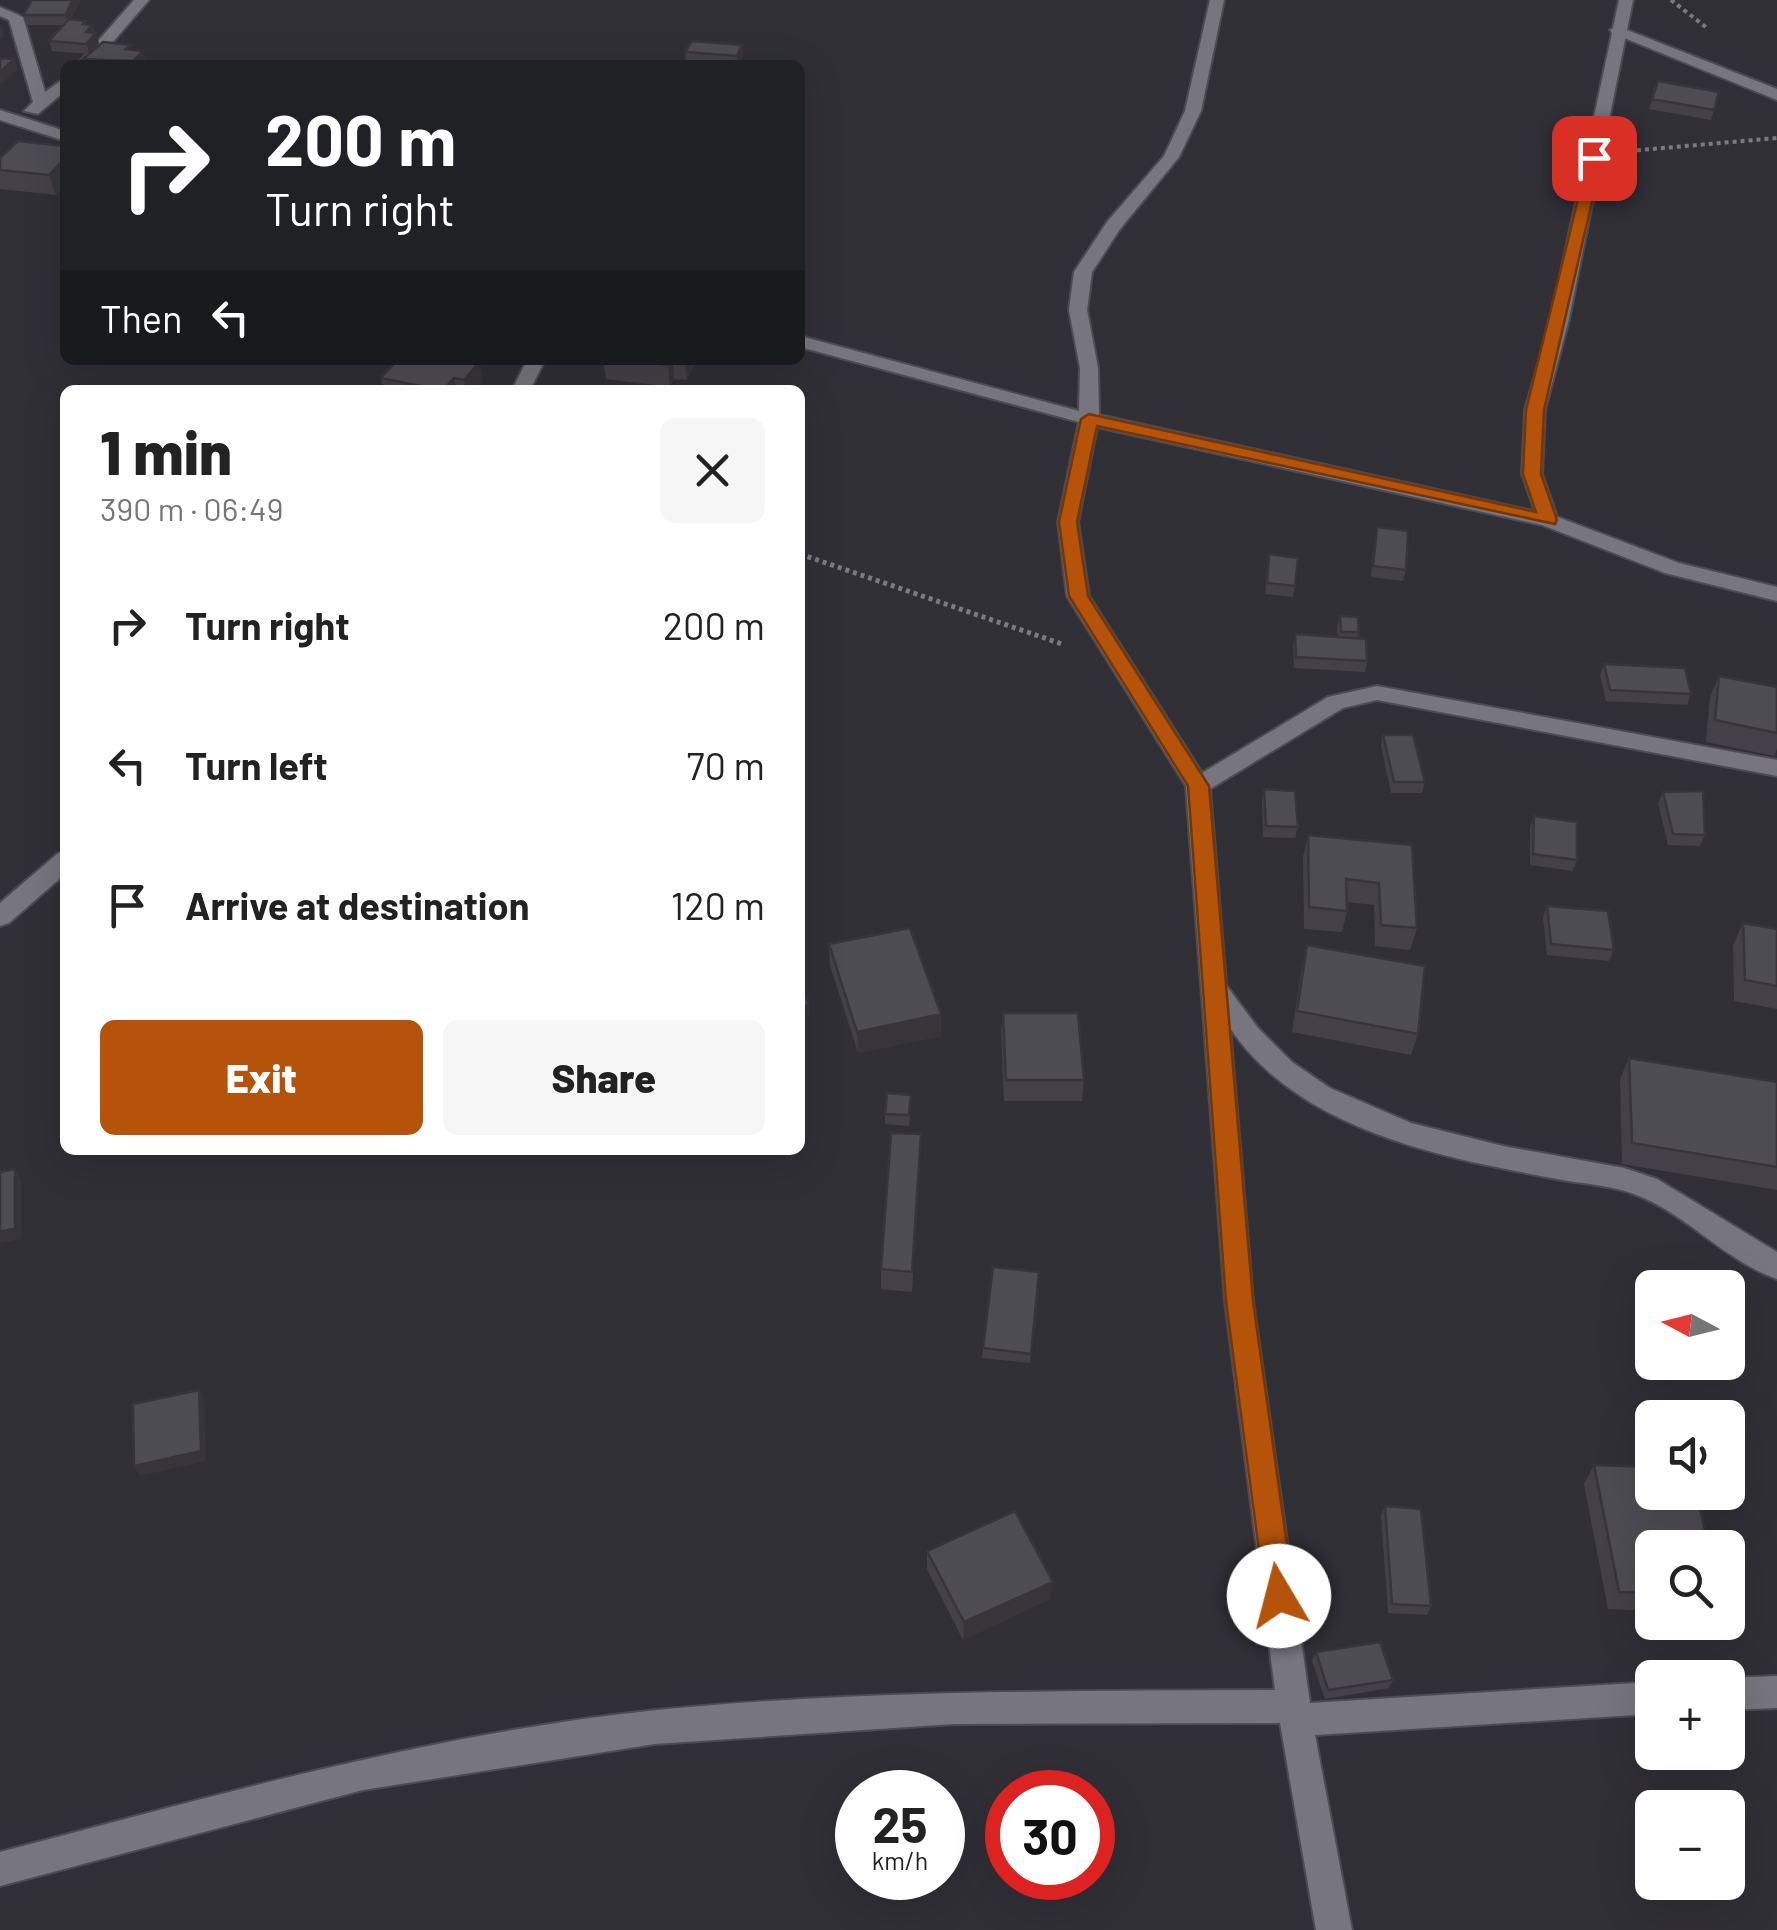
<!DOCTYPE html>
<html lang="en">
<head>
<meta charset="utf-8">
<style>
  body { margin:0; font-family:Barlow,sans-serif; background:#f6f6f6; color:#222; height:100vh; display:flex; flex-direction:column; font-size:38px; white-space:nowrap }
  * { box-sizing:border-box; margin:0 }
  p { font-size:32px; color:#767676 }
  .icon { flex:none; width:55px; height:55px; fill:none; stroke:currentColor; stroke-width:2; stroke-linecap:round; stroke-linejoin:round }
  .map { position:relative; flex:1; overflow:hidden }
  .sheet { position:absolute; left:60px; top:385px; width:745px; height:770px; display:flex; flex-direction:column; background:#fff; border-radius:15px; box-shadow:0 10px 40px #0002 }
  .sheet>* { flex:none }
  .top-card { position:absolute; left:60px; top:60px; width:745px; height:305px; border-radius:15px; box-shadow:0 10px 40px #0002; background:#202124; color:#fff; overflow:hidden }
  .needle { width:65px; rotate:277deg }
  .controls { position:absolute; left:1635px; top:1270px; display:grid; gap:20px }
  .controls a { display:grid; place-items:center; width:110px; height:110px; border-radius:15px; background:#fff; box-shadow:0 10px 40px #0002; font-size:50px }
  .speed { position:absolute; left:835px; top:1770px; display:flex; gap:20px; font-size:50px; font-weight:700; text-align:center }
  .speed>* { display:grid; place-content:center; width:130px; height:130px; border-radius:50%; background:#fff; box-shadow:0 10px 40px #0002; line-height:1 }
  .speed small { font-size:25px; font-weight:400 }
  .speed .limit { border:15px solid #d22; background:#fff; color:#111 }
  .pin { position:absolute; display:grid; place-items:center; width:85px; height:85px; color:#fff; margin:-42px; border-radius:20px; box-shadow:0 5px 15px #0006 }
  .me { position:absolute; width:110px; margin:-55px; rotate:352deg; stroke-linejoin:round; filter:drop-shadow(0 0 8px #0008) }
  .turn { display:flex; align-items:center; gap:35px; height:210px; padding:0 40px; font-size:45px }
  .turn .icon { width:130px; height:130px; stroke-width:2.5 }
  .turn b { display:block; font-size:70px; line-height:85px }
  .then { display:flex; align-items:center; height:95px; padding:0 40px; background:#0003; gap:20px; font-size:38px }
  .round { display:grid; place-items:center; flex:none; width:105px; height:105px; border-radius:15px; background:#f6f6f6 }
  .overview { display:flex; align-items:center; justify-content:space-between; height:170px; padding:0 40px }
  h1 { font-size:60px; font-weight:800; line-height:75px }
  .cta { display:flex; gap:20px; margin-top:auto; padding:20px 40px }
  .cta a { flex:1; height:115px; border-radius:15px; background:#b45309; color:#fff; font-size:40px; font-weight:800; line-height:115px; text-align:center }
  .cta a+a { background:#f6f6f6; color:#222 }
  ul { padding:0; list-style:none }
  li { display:flex; align-items:center; gap:30px; height:140px; padding:0 40px }
  li div { flex:1 }
  li b { display:block; font-size:38px }
  li em { font-style:normal }
  .map>svg:first-child { display:block }
  .lines { fill:none; stroke-linecap:round; stroke-linejoin:round }
  .service-casing { stroke:#4d4b51; stroke-width:4 }
  .minor-casing { stroke:#4d4b51; stroke-width:4 }
  .path-far1 { stroke:#7c7a80; stroke-width:4; stroke-dasharray:4 4; stroke-linecap:butt }
  .path { stroke:#7c7a80; stroke-width:5; stroke-dasharray:4 4; stroke-linecap:butt }
  .service { fill:#77757d; fill-rule:evenodd }
  .minor { fill:#77757d; fill-rule:evenodd }
  .wall { fill:#434147 }
  .shaded-wall { fill:#37353a }
  .building { fill:#4e4c53; stroke:#37353a; stroke-width:2.5 }
  .route { fill:#b45309; stroke:#753606; stroke-width:2.5 }
</style>
</head>
<body>
<div class="map">
<svg width="1777" height="1930" viewBox="0 0 1777 1930">
  <rect width="100%" height="100%" fill="#312f36"/>
  <g class="lines">
    <defs>
      <path id="service" d="M1619,0h14l-64,319 -24,91 -3,64 16,46 -10,6 -10,-6 -16,-46 3,-64 26,-91z"/>
      <path id="minor" d="M134,0h15l-56,65h-16z
        M1210,0h14l-23,111 -22,46 -59,72 -28,43 -5,38 11,58 1,47 456,101 124,47 98,24v14l-112,-28 -123,-48 -445,-98 -19,95 11,74 113,177 126,-76 49,-11 400,74v16l-400,-76 -34,8 -133,81 16,196 32,43 34,34 38,26 81,35 92,23 121,22 33,11 120,73v27c-52,-18 -91,-66 -143,-85 -26,-10 -55,-10 -82,-16 -112,-21 -253,-48 -322,-150l23,273 57,402 342,-21v32l-337,21 37,195h-36l-36,-207 -326,1 -299,20 -292,46 -363,96v-34c217,-57 433,-119 657,-142 205,-20 412,-19 618,-20l-50,-389 -39,-515 -119,-190 -9,-74 21,-100 -279,-75v-11l279,75 1,-43 -11,-58 5,-38 33,-50 57,-66 21,-45z
        M0,7l23,10 22,75 20,-14v13l-27,23 -14,-3 9,-9 -24,-82 -9,-4z
        M1617,26l160,63v11l-165,-67 -2,-3z
        M0,110l65,21v10l-65,-21z
        M527,360h18l-15,30h-18z
        M65,851v23l-56,49 -9,3v-23l57,-49z
        M1777,1676v32l-49,2v-32z"/>
    </defs>
    <use href="#service" class="service-casing"/>
    <use href="#minor" class="minor-casing"/>
    <path class="path-far1" d="M1671,0l36,28
      M1629,151l148,-13"/>
    <path class="path" d="M800,554l262,90"/>
    <use href="#service" class="service"/>
    <use href="#minor" class="minor"/>
  </g>
  <path class="wall" d="M80,2l-10,17 16,2 1,4 7,7 5,11 -10,11 -37,-3 -3,-10 15,-16h-38l-3,-10z
    M132,50l14,11 -4,4h-57l-2,-6z
    M685,52l58,3 -5,10h-19l-33,-3z
    M1658,81l61,11 -8,28 -62,-11z
    M0,158h65v27l-9,10 -56,-6z
    M397,360l86,22 -6,8h-94l-2,-12z
    M603,360h93l-9,20 -13,-1 -4,8 -64,-8z
    M1377,527l29,43 -3,11 -32,-4z
    M1269,554l26,32 -2,11 -28,-3z
    M1340,616l19,16 -1,6 9,23 -2,11 -71,-4 -1,-23 2,-11 43,3 -1,-10z
    M1604,664l87,30 -4,11 -81,-4 -6,-26z
    M1719,676l58,11v62l-3,7 -68,-14 4,-45z
    M1383,735l42,47 -3,11h-31l-10,-47z
    M1264,789l34,38 -3,11 -32,-1 -1,-37z
    M1663,792l42,43 -5,11 -32,-1 -10,-42z
    M1534,816l43,44 -4,11 -43,-6v-38z
    M1308,835l104,10 5,83 -7,22 -35,-4 -1,-41 -27,-3v9l-5,21 -38,-3 -1,-72z
    M1547,906l67,44 -5,11 -62,-6 -4,-38z
    M1743,923l34,6v80l-43,-8 -1,-56z
    M829,944l112,70v22l-83,17 -28,-88z
    M1307,945l111,89 -7,21 -119,-23 10,-66z
    M1003,1013l81,67 -2,21h-78l-3,-67z
    M1629,1058l148,24v108l-155,-26 -2,-85z
    M911,1106l-2,20 -24,-2v-10z
    M921,1134l-9,158 -31,-3v-20z
    M993,1267l46,5 -9,91 -48,-5z
    M1594,1465l58,83v63l-44,-2 -24,-125z
    M1385,1506l46,100 -4,9 -39,-2 -7,-98z
    M927,1551l123,48 -87,41 -36,-71z
    M1316,1652l77,28 -4,8 -64,11 -13,-38z"/>
  <path class="shaded-wall" d="M73,0h7v2l-12,23 -3,-10z
    M86,21l2,8 4,-4 7,18 -10,11 -6,-30z
    M0,23l4,13 -4,5z
    M742,45l1,10 -6,10v-9z
    M143,51l3,10 -4,4h-8l-1,-4z
    M14,59l4,10 -18,16v-13z
    M65,158v27l-9,10 -7,-20z
    M671,360h2l1,19 -4,8 -2,-22z
    M685,360h11l-9,20z
    M480,361l3,21 -6,8h-11l-2,-10z
    M454,378l2,12h-13z
    M809,1004l1,11 -10,2v-11z
    M941,1014v22l-83,17 -1,-21z
    M15,1169l6,10v60l-21,4v-11z
    M199,1390l5,10 2,61 -66,15 -6,-10z
    M1053,1582l-3,17 -87,41 1,-18z"/>
  <path class="building" d="M32,0h41l-8,15h-42z
    M69,19l17,2 -3,3 9,1 -6,7 10,1 -10,11 -37,-3z
    M692,41l50,4 -5,11 -52,-4z
    M103,42l28,3 -5,4 17,2 -10,10 -50,-2z
    M0,58l14,1 -14,13z
    M1658,81l61,11 -5,18 -62,-11z
    M18,141l47,5v12l-16,17 -49,-5v-12z
    M397,360h78l5,1 -16,19 -10,-2 -11,12h-3l-59,-12z
    M625,360h46l-3,5z
    M1377,527l31,4 -2,39 -33,-4z
    M1269,554l29,4 -3,28 -28,-3z
    M1340,616l18,1 1,15h-18z
    M1295,634l71,5 1,22 -71,-4z
    M1604,664l81,4 6,26 -81,-4z
    M1719,676l58,11v46l-62,-13z
    M1383,735h30l12,47h-31z
    M1264,789l31,2 3,36 -32,-1z
    M1703,791l2,44 -32,-1 -10,-42z
    M1534,816l43,6v38l-44,-6z
    M1308,835l104,10 5,83 -36,-3 -2,-42 -33,-4 1,32 -38,-4z
    M1547,906l61,5 6,39 -63,-6z
    M1743,923l34,6v57l-32,-6z
    M910,928l31,86 -84,18 -28,-88z
    M1307,945l118,21 -7,68 -121,-23z
    M800,983l9,21 -9,2z
    M1003,1013h75l6,67h-78z
    M1629,1058l148,24v85l-145,-24z
    M887,1093l24,2 -2,20 -24,-1z
    M891,1133l30,1 -9,138 -31,-3z
    M15,1169v59l-15,4v-60z
    M993,1267l46,5 -8,82 -48,-6z
    M199,1390l2,61 -67,15 -1,-62z
    M1594,1465l58,2v25h44l13,56h-57v45l-33,-1z
    M1385,1506l36,3 10,97 -39,-2z
    M1015,1511l38,71 -89,40 -37,-71z
    M1380,1642l13,38 -65,10 -12,-38z"/>
  <path class="route" d="M1589,155l13,3 -58,252 -3,64 16,46 -2,4 -458,-98 -20,96 11,74 121,190 44,515 41,295 -5,10 -10,4 -10,-4 -4,-10 -39,-295 -38,-515 -119,-190 -10,-74 22,-103 8,-5 447,98 -13,-38 3,-64z"/>
</svg>
<div class="controls">
<a><svg class="needle" viewBox="-14 -14 28 28"><path d="M0-13l5 13h-10z" fill="#e53935"/><path d="M0 13l5-13h-10z" fill="#767676"/></svg></a>
<a><svg class="icon" aria-label="sound" viewBox="0 0 24 24"><path d="M4 9h4l5-4v14l-5-4H4zM17 9q2 3 0 6"/></svg></a>
<a><svg class="icon" aria-label="search" viewBox="0 0 24 24"><circle cx="10" cy="10" r="6"/><path d="M15 15l6 6"/></svg></a>
<a>+</a>
<a>−</a>
</div>
<div class="speed"><div>25<small>km/h</small></div><div class="limit">30</div></div>
<div class="pin" style="left:1594px;top:158px;background:#d93025"><svg class="icon" aria-label="arrive" viewBox="0 0 24 24"><path d="M6 21V4h12l-3 4 3 4H6"/></svg></div>
<svg class="me" style="left:1279px;top:1596px" viewBox="-20 -20 40 40"><circle r="19" fill="#fff"/><path d="M0-13L10 11 0 6-10 11z" fill="#b45309"/></svg>
<div class="top-card">
<div class="turn"><svg class="icon" aria-label="right" viewBox="0 0 24 24"><path d="M7 20v-9h11M14 6l5 5-5 5"/></svg><div><b>200 m</b>Turn right</div></div>
<div class="then">Then<svg class="icon" aria-label="left" viewBox="0 0 24 24"><path d="M17 20v-9H6M10 6l-5 5 5 5"/></svg></div>
</div>
<section class="sheet">
<div class="overview"><div><h1>1 min</h1><p>390 m · 06:49</p></div><a class="round"><svg class="icon" aria-label="close" viewBox="0 0 24 24"><path d="M6 6l12 12M18 6L6 18"/></svg></a></div>
<ul>
<li><svg class="icon" aria-label="right" viewBox="0 0 24 24"><path d="M7 20v-9h11M14 6l5 5-5 5"/></svg><div><b>Turn right</b></div><em>200 m</em></li>
<li><svg class="icon" aria-label="left" viewBox="0 0 24 24"><path d="M17 20v-9H6M10 6l-5 5 5 5"/></svg><div><b>Turn left</b></div><em>70 m</em></li>
<li><svg class="icon" aria-label="arrive" viewBox="0 0 24 24"><path d="M6 21V4h12l-3 4 3 4H6"/></svg><div><b>Arrive at destination</b></div><em>120 m</em></li>
</ul>
<div class="cta"><a>Exit</a><a>Share</a></div>
</section>
</div>
</body>
</html>
